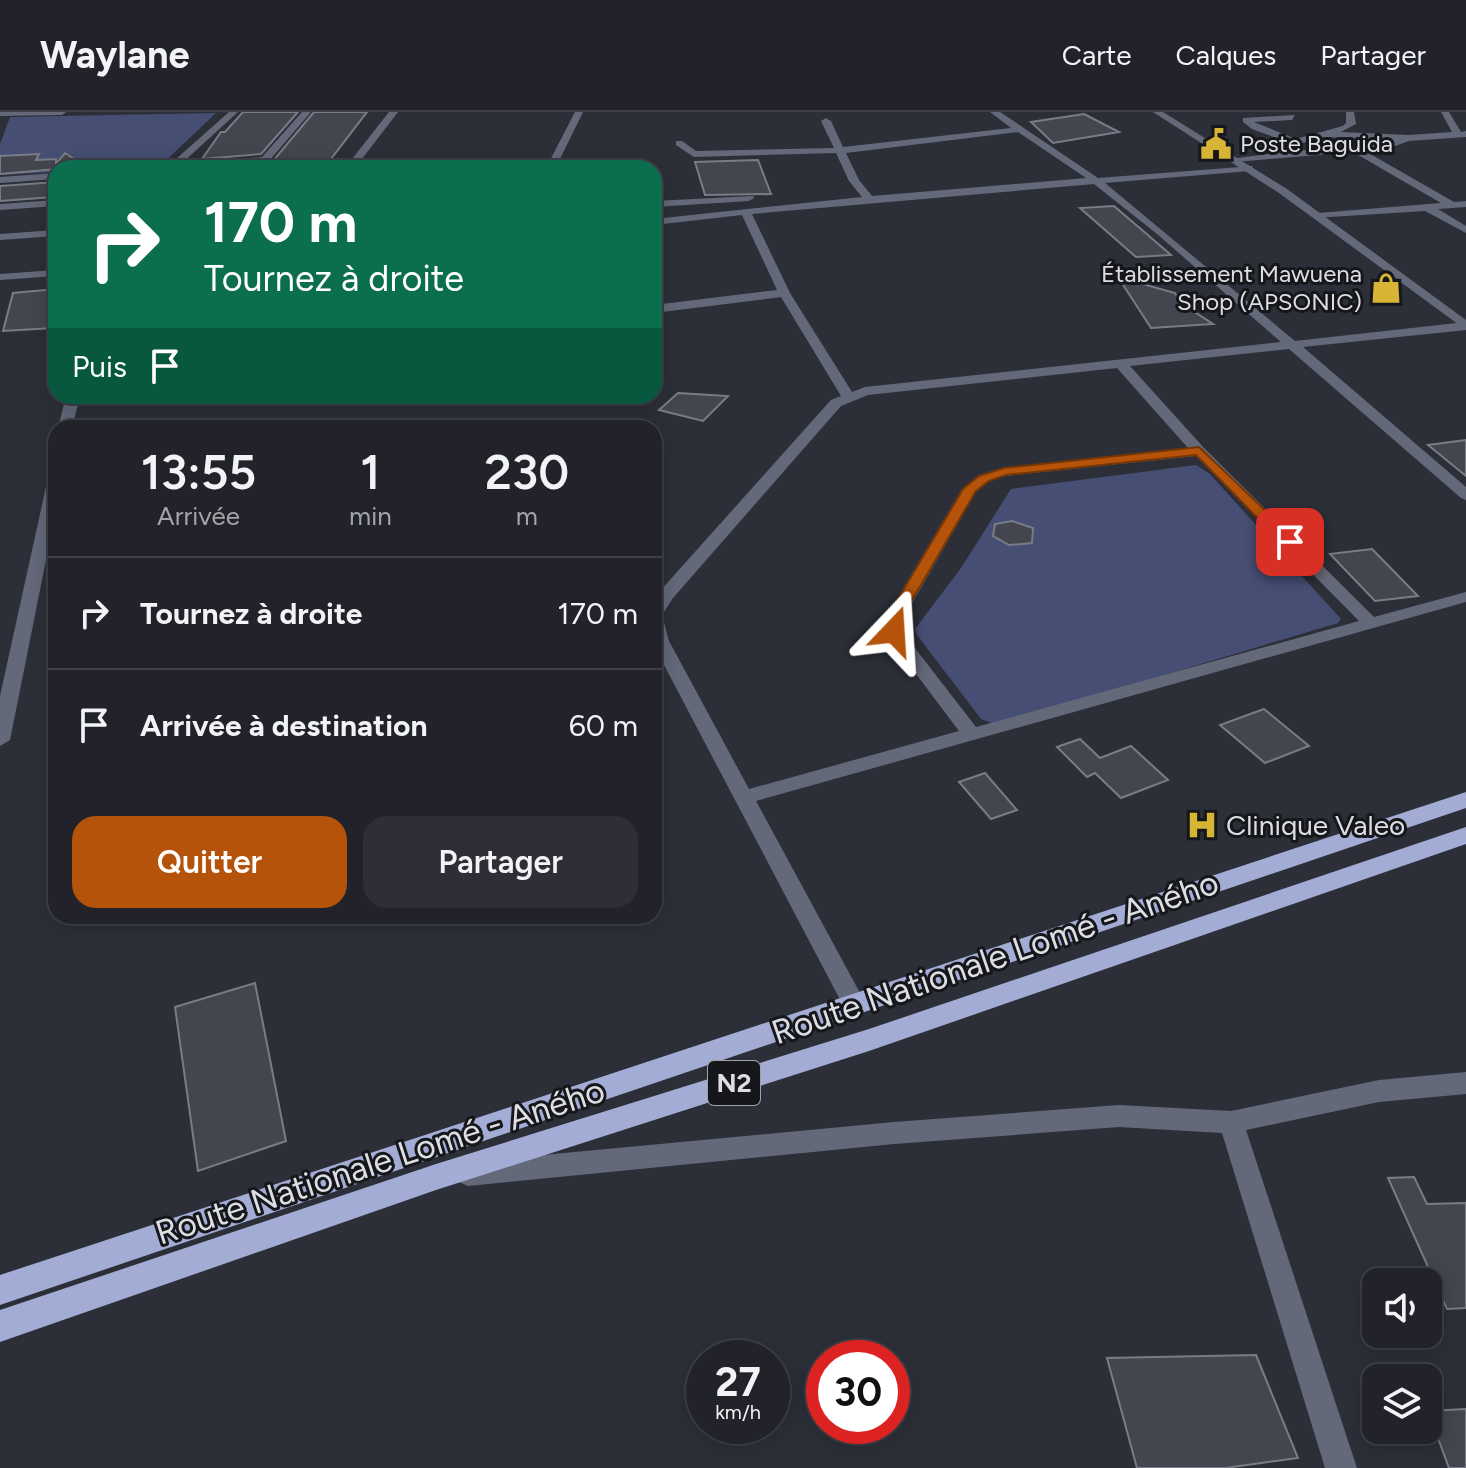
<!DOCTYPE html>
<html lang="fr">
<head>
<meta charset="utf-8">
<style>
  body { margin:0; font-family:Figtree,sans-serif; background:#2e2f36; color:#f1f3f6; height:100vh; display:flex; flex-direction:column; font-size:30px; white-space:nowrap }
  * { box-sizing:border-box; margin:0 }
  p { font-size:26px; color:#a2a4a8 }
  .icon { flex:none; width:44px; height:44px; fill:none; stroke:currentColor; stroke-width:2; stroke-linecap:round; stroke-linejoin:round }
  .map { position:relative; flex:1; overflow:hidden }
  .details { position:absolute; left:48px; top:308px; width:614px; height:504px; display:flex; flex-direction:column; background:#22232a; border-radius:24px; box-shadow:0 4px 20px #0003,0 0 0 2px #3f4047 }
  .details>* { flex:none }
  .hud { position:absolute; left:48px; top:48px; width:614px; height:244px; border-radius:24px; box-shadow:0 4px 20px #0003,0 0 0 2px #3f4047; background:#0b6e4f; color:#fff; overflow:hidden }
  .buttons { position:absolute; left:1362px; top:1156px; display:grid; gap:16px }
  .buttons a { display:grid; place-items:center; width:80px; height:80px; border-radius:16px; background:#22232a; box-shadow:0 4px 20px #0003,0 0 0 2px #3f4047; font-size:40px }
  .speed { position:absolute; left:686px; top:1228px; display:flex; gap:16px; font-size:40px; font-weight:700; text-align:center }
  .speed>* { display:grid; place-content:center; width:104px; height:104px; border-radius:50%; background:#22232a; box-shadow:0 4px 20px #0003,0 0 0 2px #3f4047; line-height:1 }
  .speed small { font-size:20px; font-weight:400 }
  .speed .limit { border:12px solid #d22; background:#fff; color:#111 }
  .pin { position:absolute; display:grid; place-items:center; width:68px; height:68px; color:#fff; margin:-34px; border-radius:16px; box-shadow:0 4px 12px #0006 }
  .me { position:absolute; width:88px; margin:-44px; rotate:20deg; stroke-linejoin:round; filter:drop-shadow(0 0 6px #0008) }
  .turn { display:flex; align-items:center; gap:28px; height:168px; padding:0 24px; font-size:36px }
  .turn .icon { width:104px; height:104px; stroke-width:2.5 }
  .turn b { display:block; font-size:56px; line-height:68px }
  .then { display:flex; align-items:center; height:76px; padding:0 24px; background:#0003; gap:16px; font-size:30px }
  .eta { display:flex; justify-content:space-evenly; align-items:center; height:136px; text-align:center }
  .eta b { font-size:48px; font-weight:600; line-height:56px }
  .button { display:flex; gap:16px; margin-top:auto; padding:16px 24px }
  .button a { flex:1; height:92px; border-radius:24px; background:#b45309; color:#fff; font-size:32px; font-weight:600; line-height:92px; text-align:center }
  .button a+a { background:#2e2f36; color:#f1f3f6 }
  ul { padding:0; list-style:none }
  li { display:flex; align-items:center; gap:24px; height:112px; padding:0 24px; border-top:2px solid #3f4047 }
  li div { flex:1 }
  li b { display:block; font-size:30px }
  li em { font-style:normal }
  header { display:flex; align-items:center; gap:48px; box-sizing:border-box; height:112px; padding:0 40px; background:#22232a; border-bottom:2px solid #3f4047 }
  header strong { font-size:38px }
  nav { display:flex; gap:44px; margin-inline-start:auto; font-size:28px }
  .map>svg:first-child { display:block }
  .green { fill:#464e73 }
  .building { fill:#43464f; stroke:#797c86; stroke-width:2 }
  .lines { fill:none; stroke-linecap:round; stroke-linejoin:round }
  .minor { fill:#64697a; fill-rule:evenodd }
  .tertiary { fill:#64697a; fill-rule:evenodd }
  .trunk { fill:#a2acd4; fill-rule:evenodd }
  .route { fill:#b45309; stroke:#753606; stroke-width:2 }
  .labels { text-anchor:middle; stroke-width:6; stroke-linejoin:round; paint-order:stroke }
  .far-poi-label { font-size:24px; fill:#dddee4; stroke:#16171b; text-anchor:start }
  .shield { fill:#16171b; stroke:#a1a2a8; stroke-width:2 }
  .shield-label { font-size:26px; font-weight:bold; fill:#dddee4 }
  .poi-label { font-size:28px; fill:#dddee4; stroke:#16171b; text-anchor:start }
  .near-street-label { font-size:34px; fill:#dddee4; stroke:#16171b }
</style>
</head>
<body>
<header>
<strong>Waylane</strong>
<nav><a>Carte</a><a>Calques</a><a>Partager</a></nav>
</header>
<div class="map">
<svg width="1466" height="1356" viewBox="0 0 1466 1356">
  <rect width="100%" height="100%" fill="#2d2f38"/>
  <path class="green" d="M216,1l-56,53 -104,2v4l-56,3v-31l10,-27z
    M1196,353l14,9 131,145 -3,4 -341,102 -16,-6 -64,-84 -2,-6 46,-61 50,-79z"/>
  <path class="building" d="M243,0h55l-37,42 -59,5 19,-27h4z
    M314,0h53l-43,56h-57z
    M1084,2l35,18 -66,11 -22,-21z
    M65,41l9,6 -5,9 -69,6v-18l39,-2 -3,6 20,-1v5z
    M758,48l13,34 -66,1 -10,-33z
    M56,70l-2,15 -54,4v-15z
    M1114,94l57,49 -35,2 -56,-49z
    M1118,165l57,16 6,10 32,21 -62,4z
    M56,177v31l-3,8 -50,3 10,-38z
    M678,281l50,3 -25,25 -44,-11z
    M1466,328v36l-38,-31z
    M1012,409l21,7 -1,15 -23,2 -16,-9 2,-12z
    M1372,437l46,47 -43,5 -45,-47z
    M1264,597l45,37 -44,17 -45,-38z
    M1080,627l20,19 31,-12 37,34 -47,18 -26,-25 -8,4 -30,-30z
    M985,661l32,37 -26,9 -32,-37z
    M255,871l31,158 -88,30 -23,-164z
    M1414,1065l13,27 39,-1v105l-19,1 -59,-131z
    M1256,1243l42,103 -73,10h-88l-30,-110z
    M1466,1297v59h-17l-21,-57z"/>
  <g class="lines">
    <path class="minor" d="M0,0h66l-4,3 -62,1z
      M229,0h9l-57,52 81,-7 40,-45h9l-48,56h-10l4,-4 -91,4z
      M389,0h9l-43,56h-10z
      M575,0h8l-25,51h75l4,5h-91z
      M990,0h10l98,66 155,-12 -3,5 -145,12 190,158 171,-19v8l-163,17 163,140v13l-5,-2 -172,-149 -159,17 74,82 170,169 92,-25v10l-710,199 110,203 -4,7 -8,3 -8,-3 -192,-365v-45l6,-10 171,-191 10,-4 -60,-99 -127,16v-8l123,-15 -35,-75 -88,10v-6l208,-22 -13,-16 -13,-28 -142,4 -18,-12v-4h6l14,10 138,-3 -13,-27 5,-3 5,3 12,26 168,-19zM1018,20l68,46 -214,18 -13,-16 -13,-27zM1094,72l63,50 124,108 -416,45 -13,5 -62,-99 -38,-79zM1117,256l71,80 -184,20 -25,7 -17,14 -77,130v12l7,11 67,89 -210,58 -80,-148 -7,-26 11,-17 168,-192 27,-11zM1196,344l163,165 -383,106 -68,-88 -5,-8v-12l73,-127 13,-11 16,-5z
      M1346,0h8l2,12 -15,8 67,3 44,-3 -11,-20h8l12,20 5,-1v6l-57,4 -25,9 -19,1 89,51 12,-1v6l-28,2 28,17v7l-41,-22 -111,7v-4l4,-1 123,-10 -88,-51 -118,10 -5,-3 54,-7 6,-9 -38,-14 -9,-7v-4l52,-3 -3,5 -38,2 42,17 47,-13 3,-3zM1324,25l70,3 -11,4 -89,7 5,-7z
      M56,61v6l-56,4v-6z
      M753,84l1,2 -5,3 -95,6v-6z
      M56,88v6l-56,4v-6z
      M56,118v6l-56,4v-6z
      M56,158v6l-56,4v-6z
      M66,284h14l-8,32h-14z
      M56,357v41l-46,230 -10,6v-50l49,-223z
      M1466,960v22l-87,8 -133,28 111,338h-32l-103,-335 -103,-6 -225,17 -426,42 -9,-4 -4,-8 4,-8 9,-4 426,-40 225,-17 112,6 148,-31z"/>
    <path class="tertiary" d="M1153,0h10l124,77 179,131v10l-187,-137z"/>
    <path class="trunk" d="M1466,680v16l-1466,497v-30z
      M1466,715v17l-597,207 -433,139 -436,152v-32l436,-146 433,-135z"/>
  </g>
  <path class="route" d="M1199,335l96,92v6h-11l-88,-90 -190,20 -17,6 -13,10 -75,128 1,12 -8,5 -8,-5v-12l77,-130 16,-13 25,-8z"/>
  <defs>
    <symbol id="civic-bare" viewBox="-9 -9 18 18"><path d="M-.6-6.5H3V-4.5H.6V-3L4-1V1h2V6H-6V1h2V-1L-.6-3ZM-1.2 2.5V6h2.4V2.5Z" fill="#d6b534" stroke="#16171b" stroke-width="2.5" paint-order="stroke"/></symbol>
    <symbol id="shop-bare" viewBox="-9 -9 18 18"><path d="M-5-2.5h2.3a2.7 3.5 0 0 1 5.4 0H5L5.5 6h-11ZM-1.5-2.5h3a1.5 2.3 0 0 0-3 0Z" fill="#d6b534" stroke="#16171b" stroke-width="2.5" paint-order="stroke"/></symbol>
    <symbol id="hospital-bare" viewBox="-9 -9 18 18"><path d="M-5-5h3v3.5h4V-5h3V5h-3V1.5h-4V5h-3Z" fill="#d6b534" stroke="#16171b" stroke-width="2.5" paint-order="stroke"/></symbol>
  </defs>
  <g fill-rule="evenodd">
    <use href="#civic-bare" x="1194" y="10" width="44" height="44"/>
    <use href="#shop-bare" x="1364" y="154" width="44" height="44"/>
    <use href="#hospital-bare" x="1180" y="691" width="44" height="44"/>
  </g>
  <g class="labels">
    <g class="far-poi-label">
      <text x="1240" y="40">Poste Baguida</text>
      <text x="1362" y="170" text-anchor="end">Établissement Mawuena<tspan x="1362" dy="28">Shop (APSONIC)</tspan></text>
    </g>
    <rect class="shield" x="708" y="949" width="52" height="44" rx="6"/>
    <g class="shield-label">
      <text x="734" y="980">N2</text>
    </g>
    <g class="poi-label">
      <text x="1226" y="723">Clinique Valeo</text>
    </g>
    <g class="near-street-label">
      <text transform="translate(995 845) rotate(-19)" y="12">Route Nationale Lomé - Aného</text>
      <text transform="translate(380 1049) rotate(-18)" y="12">Route Nationale Lomé - Aného</text>
    </g>
  </g>
</svg>
<div class="buttons">
<a><svg class="icon" aria-label="sound" viewBox="0 0 24 24"><path d="M4 9h4l5-4v14l-5-4H4zM17 9q2 3 0 6"/></svg></a>
<a><svg class="icon" aria-label="layers" viewBox="0 0 24 24"><path d="M12 4l9 5-9 5-9-5zM3 14l9 5 9-5"/></svg></a>
</div>
<div class="speed"><div>27<small>km/h</small></div><div class="limit">30</div></div>
<div class="pin" style="left:1290px;top:430px;background:#d93025"><svg class="icon" aria-label="arrive" viewBox="0 0 24 24"><path d="M6 21V4h12l-3 4 3 4H6"/></svg></div>
<svg class="me" style="left:894px;top:519px" viewBox="-20 -20 40 40"><path d="M0-17L14 15 0 8-14 15z" fill="#b45309" stroke="#fff" stroke-width="4"/></svg>
<div class="hud">
<div class="turn"><svg class="icon" aria-label="right" viewBox="0 0 24 24"><path d="M7 20v-9h11M14 6l5 5-5 5"/></svg><div><b>170 m</b>Tournez à droite</div></div>
<div class="then">Puis<svg class="icon" aria-label="arrive" viewBox="0 0 24 24"><path d="M6 21V4h12l-3 4 3 4H6"/></svg></div>
</div>
<section class="details">
<div class="eta">
<div><b>13:55</b><p>Arrivée</p></div>
<div><b>1</b><p>min</p></div>
<div><b>230</b><p>m</p></div>
</div>
<ul>
<li><svg class="icon" aria-label="right" viewBox="0 0 24 24"><path d="M7 20v-9h11M14 6l5 5-5 5"/></svg><div><b>Tournez à droite</b></div><em>170 m</em></li>
<li><svg class="icon" aria-label="arrive" viewBox="0 0 24 24"><path d="M6 21V4h12l-3 4 3 4H6"/></svg><div><b>Arrivée à destination</b></div><em>60 m</em></li>
</ul>
<div class="button"><a>Quitter</a><a>Partager</a></div>
</section>
</div>
</body>
</html>
